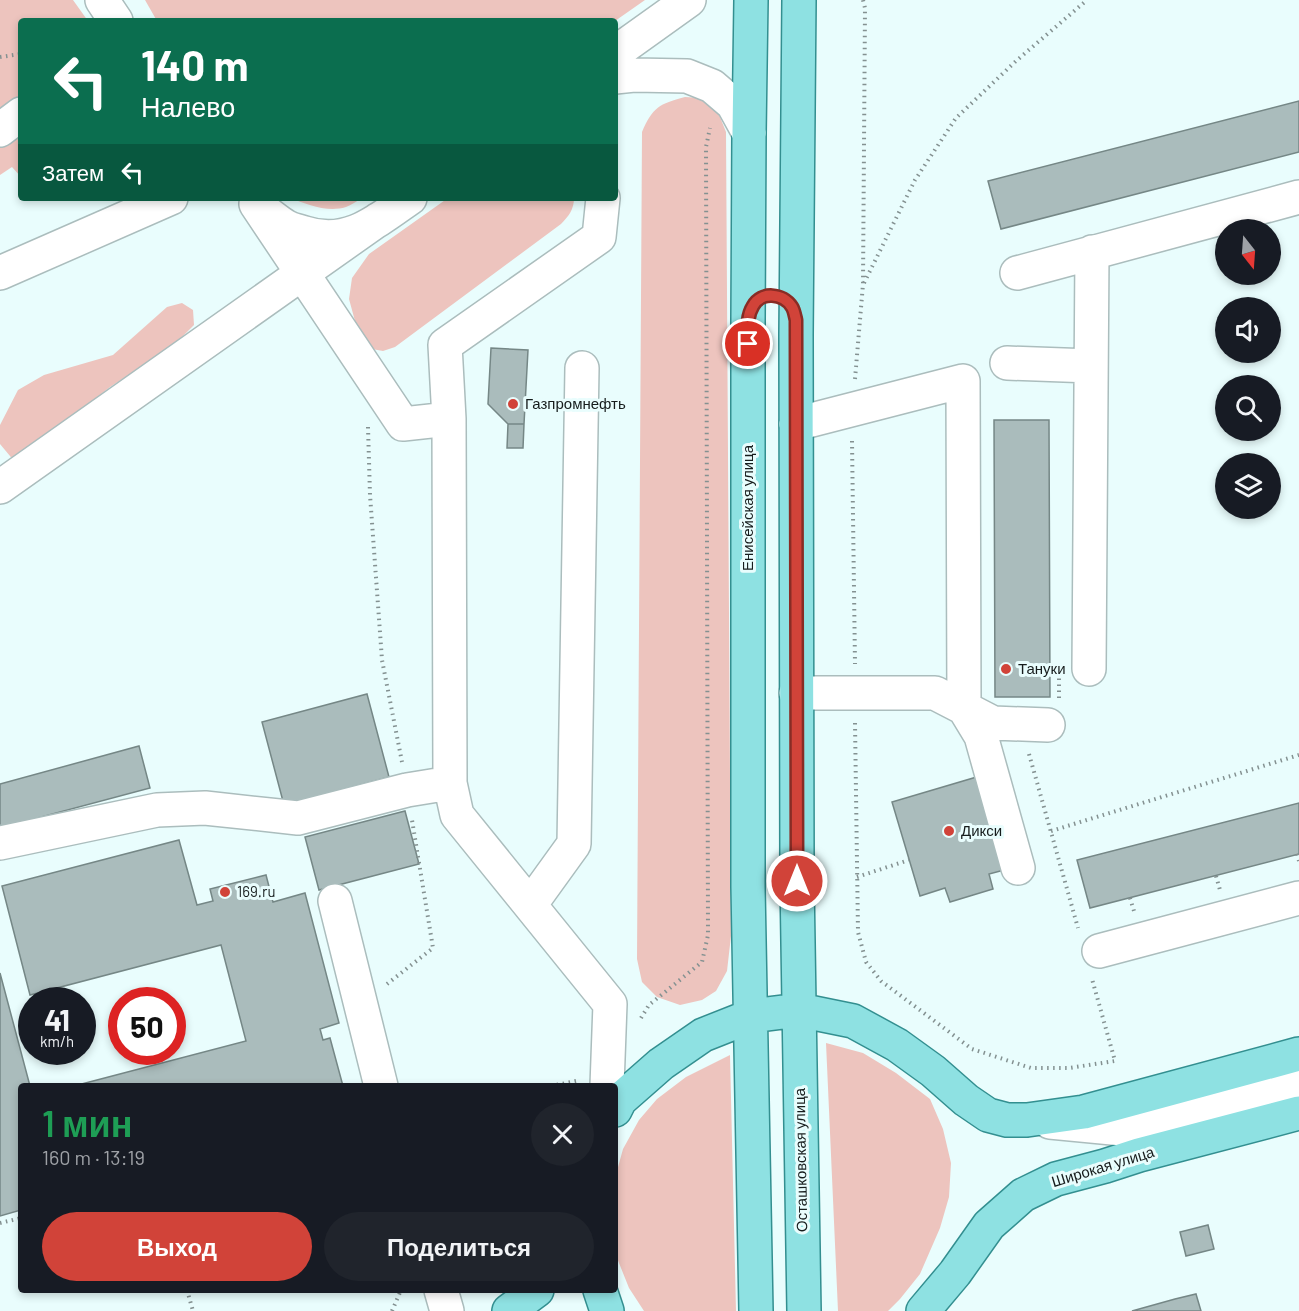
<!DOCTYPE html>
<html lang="ru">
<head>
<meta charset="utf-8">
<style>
  body { margin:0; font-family:Barlow,sans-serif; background:#20242c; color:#f1f3f6; height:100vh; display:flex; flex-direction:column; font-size:22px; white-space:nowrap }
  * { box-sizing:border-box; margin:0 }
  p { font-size:20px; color:#9ea1a6 }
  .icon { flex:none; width:33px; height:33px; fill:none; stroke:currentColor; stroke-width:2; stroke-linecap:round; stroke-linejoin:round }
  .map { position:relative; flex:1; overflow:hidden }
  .sheet { position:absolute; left:18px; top:1083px; width:600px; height:210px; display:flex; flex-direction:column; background:#171b24; border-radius:6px; box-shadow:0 3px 9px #0003 }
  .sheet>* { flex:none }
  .banner { position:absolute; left:18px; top:18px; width:600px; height:183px; border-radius:6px; box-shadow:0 3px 9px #0003; background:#0b6e4f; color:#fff; overflow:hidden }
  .needle { width:39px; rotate:163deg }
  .controls { position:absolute; left:1215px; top:219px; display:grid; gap:12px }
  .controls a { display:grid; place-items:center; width:66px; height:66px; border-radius:50%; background:#171b24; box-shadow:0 3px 9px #0003; font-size:30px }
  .speed { position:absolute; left:18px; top:987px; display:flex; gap:12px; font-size:30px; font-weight:700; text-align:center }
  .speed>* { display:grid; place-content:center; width:78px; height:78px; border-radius:50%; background:#171b24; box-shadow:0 3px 9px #0003; line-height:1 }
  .speed small { font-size:15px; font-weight:400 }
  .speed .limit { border:9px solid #d22; background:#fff; color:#111 }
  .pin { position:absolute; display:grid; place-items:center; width:51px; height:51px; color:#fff; margin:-26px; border:3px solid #fff; border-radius:50%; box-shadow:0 2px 6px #0007 }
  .me { position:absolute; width:66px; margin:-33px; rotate:0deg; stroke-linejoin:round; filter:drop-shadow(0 0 4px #0008) }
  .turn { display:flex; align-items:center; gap:21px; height:126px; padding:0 24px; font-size:27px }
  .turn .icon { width:78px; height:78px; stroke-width:2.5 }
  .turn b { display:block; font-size:42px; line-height:51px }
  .then { display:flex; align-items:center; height:57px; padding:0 24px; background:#0003; gap:12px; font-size:22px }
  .round { display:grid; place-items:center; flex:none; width:63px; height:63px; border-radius:32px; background:#20242c }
  .headline { display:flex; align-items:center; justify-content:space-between; height:102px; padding:0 24px }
  h1 { font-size:36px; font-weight:600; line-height:45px; color:#1e9e55 }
  .action { display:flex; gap:12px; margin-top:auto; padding:12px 24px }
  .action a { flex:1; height:69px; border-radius:36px; background:#d14339; color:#fff; font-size:24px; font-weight:600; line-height:69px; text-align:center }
  .action a+a { background:#20242c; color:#f1f3f6 }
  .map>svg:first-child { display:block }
  .green { fill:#edc4be }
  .building { fill:#aabcbc; stroke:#758786; stroke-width:1.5 }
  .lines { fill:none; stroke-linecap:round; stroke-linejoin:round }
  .minor-casing { stroke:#abbdbd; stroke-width:36 }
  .major-casing { stroke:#338f90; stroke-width:36 }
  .path { stroke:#849191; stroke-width:4; stroke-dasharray:1.5 4.5; stroke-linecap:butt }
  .minor { stroke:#fff; stroke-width:33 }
  .major { stroke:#8ee1e2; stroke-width:33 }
  .route-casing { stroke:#882c25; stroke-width:15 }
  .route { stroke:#d14339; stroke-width:10 }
  .poi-dot { fill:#d14339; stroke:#e9fdfd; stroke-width:2 }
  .labels { text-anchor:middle; stroke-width:6; stroke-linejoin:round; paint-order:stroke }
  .poi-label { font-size:15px; fill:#161c1c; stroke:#e9fdfd; text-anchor:start }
  .street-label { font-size:15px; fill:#161c1c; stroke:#e9fdfd }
</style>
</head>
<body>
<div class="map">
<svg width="1299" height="1311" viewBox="0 0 1299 1311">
  <rect width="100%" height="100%" fill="#e9fdfd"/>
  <path class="green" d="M0,0h73l15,21h-67v156l-9,-10 -12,8z
    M145,0h500l-30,21h-458z
    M685,97l17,1 16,14 8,20 5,804 -4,35 -11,20 -14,9 -22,5 -23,-8 -15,-15 -5,-23 5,-827c11,-25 17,-28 43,-35z
    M290,198h72c-5,3 -11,7 -16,9 -19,6 -39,-3 -56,-9z
    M448,198h126c0,11 -5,18 -13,26l-166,123 -12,4 -11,-2 -17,-28 -6,-22 3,-21 17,-24z
    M182,303l11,7 1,15 -21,21 -63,41 -95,75 -15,-18v-19l18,-35 26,-15 69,-20 54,-48z
    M826,1043l37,10 33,20 34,26 13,30 8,34 -2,34 -9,31 -20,46 -20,25 -12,12h-50z
    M730,1055l6,256h-92l-15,-23 -12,-30 -2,-13v-67l8,-29 16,-29 18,-21 29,-22z"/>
  <path class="building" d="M1299,101v51l-298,77 -13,-48z
    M491,348l37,2 -4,74h-16l-20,-20z
    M994,420h55l1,277h-55z
    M508,424h16l-1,24h-16z
    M367,694l22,83 -105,28 -22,-83z
    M139,746l11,42 -150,40v-44z
    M980,776l28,93 -19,5 4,15 -43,13 -5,-14 -25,8 -28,-94z
    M1299,803v51l-209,54 -13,-48z
    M405,811l14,53 -100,26 -14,-53z
    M179,840l18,65 16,-4 -3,-12 56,-14 7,27 32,-9 34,130 -19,6 3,11 7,-2 13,48h-269l172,-45 -25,-96 -191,50 -28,-109z
    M0,973l30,113h-9v124l-21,6z
    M1208,1225l6,24 -28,7 -6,-24z
    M1196,1294l5,17h-69l43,-12z"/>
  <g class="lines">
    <defs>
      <path id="minor" d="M102,0l14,21
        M615,53l74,-53
        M615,77l19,-2 53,1 25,10 21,18 16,29
        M0,130l21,-16
        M603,198l-4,39 -154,108 4,74 1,364 7,32 153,189 -3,82
        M256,204l147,220 46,-5
        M264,211c8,5 15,12 23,16 5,3 12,4 18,6 42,14 72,-12 105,-35
        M0,273l171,-75
        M1017,273l282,-76
        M1007,363l84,3
        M796,424l167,-43 1,327 17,28 37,132
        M0,487l379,-268
        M1089,669l3,-417
        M796,693h139l58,30 55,2
        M0,843l157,-33 48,-2 93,10 109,-28 43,-7
        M335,901l46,185
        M530,905l44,-61 8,-476
        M1099,951l200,-53
        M1050,1122l83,8 166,-45
        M441,1290l6,21"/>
      <path id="major" d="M751,0l-2,133 -1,188v566l8,424
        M799,0l-3,335 1,546 7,430
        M615,1110l5,-10 41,-36 42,-29 48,-19 48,-6 54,11 44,24 36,26 33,29 22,15 19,5h20l57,-8 215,-58
        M600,1290l7,21
        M509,1311l28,-21
        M923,1311l32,-38 34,-48 34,-30 33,-16 49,-13 34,-11 160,-42"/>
    </defs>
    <use href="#minor" class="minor-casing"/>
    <use href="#major" class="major-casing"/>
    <path class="path" d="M0,57l21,-3
      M864,283l51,-103 41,-62 60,-57 71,-61
      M855,379l8,-95 2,-276 -2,-8
      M368,427l2,68 12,165 20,102
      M852,441l3,223
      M1059,698v-20
      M855,723l3,209 8,30 15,19 91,68 59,19h38l46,-7 -23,-82
      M1029,754l49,174
      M1051,831l248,-76
      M1297,854l2,7
      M1216,876l4,14
      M857,877l52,-17
      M1130,898l4,13
      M387,984l46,-36 -21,-128
      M641,1018l8,-13 53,-43 6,-27 -2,-788 4,-19
      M551,1086l25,-5
      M0,1223l21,-5
      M187,1290l6,21
      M392,1311l9,-21"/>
    <use href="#minor" class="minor"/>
    <use href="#major" class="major"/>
  </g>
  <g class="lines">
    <defs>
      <path id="route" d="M748,344c0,-13 -2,-27 5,-38 8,-15 30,-13 39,1 2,3 3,9 4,13l1,561"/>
    </defs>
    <use href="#route" class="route-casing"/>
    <use href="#route" class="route"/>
  </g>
  <g class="poi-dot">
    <circle cx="513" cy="404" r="6"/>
    <circle cx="1006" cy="669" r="6"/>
    <circle cx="949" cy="831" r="6"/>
    <circle cx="225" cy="892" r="6"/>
  </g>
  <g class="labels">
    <g class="poi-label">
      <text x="525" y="409">Газпромнефть</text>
      <text x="1018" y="674">Тануки</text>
      <text x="961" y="836">Дикси</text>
      <text x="237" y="897">169.ru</text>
    </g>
    <g class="street-label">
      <text transform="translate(748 508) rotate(-90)" y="5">Енисейская улица</text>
      <text transform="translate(801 1160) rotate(-91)" y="5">Осташковская улица</text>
      <text transform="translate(1103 1167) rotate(-17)" y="5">Широкая улица</text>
    </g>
  </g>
</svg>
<div class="controls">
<a><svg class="needle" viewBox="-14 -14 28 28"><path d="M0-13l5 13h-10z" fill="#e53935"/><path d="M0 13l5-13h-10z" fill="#9ea1a6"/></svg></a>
<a><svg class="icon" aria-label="sound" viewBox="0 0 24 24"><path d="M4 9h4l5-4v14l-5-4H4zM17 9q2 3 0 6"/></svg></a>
<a><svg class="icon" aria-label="search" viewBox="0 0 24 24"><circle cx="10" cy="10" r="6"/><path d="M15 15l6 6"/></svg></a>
<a><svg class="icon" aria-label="layers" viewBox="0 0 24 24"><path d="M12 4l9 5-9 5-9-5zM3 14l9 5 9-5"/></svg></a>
</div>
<div class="speed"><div>41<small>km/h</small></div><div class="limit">50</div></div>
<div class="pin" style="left:748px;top:344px;background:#d93025"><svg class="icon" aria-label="arrive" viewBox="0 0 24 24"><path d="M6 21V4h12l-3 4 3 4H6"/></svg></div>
<svg class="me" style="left:797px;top:881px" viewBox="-20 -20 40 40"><circle r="17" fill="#d14339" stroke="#fff" stroke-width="3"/><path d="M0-11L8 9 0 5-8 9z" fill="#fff"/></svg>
<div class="banner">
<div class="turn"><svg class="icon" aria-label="left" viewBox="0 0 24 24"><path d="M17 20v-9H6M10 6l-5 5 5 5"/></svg><div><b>140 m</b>Налево</div></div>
<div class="then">Затем<svg class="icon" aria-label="left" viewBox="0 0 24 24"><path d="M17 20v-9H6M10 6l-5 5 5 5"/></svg></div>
</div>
<section class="sheet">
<div class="headline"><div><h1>1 мин</h1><p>160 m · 13:19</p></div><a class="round"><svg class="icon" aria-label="close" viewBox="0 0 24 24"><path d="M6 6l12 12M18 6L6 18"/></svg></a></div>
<div class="action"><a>Выход</a><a>Поделиться</a></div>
</section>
</div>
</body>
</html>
